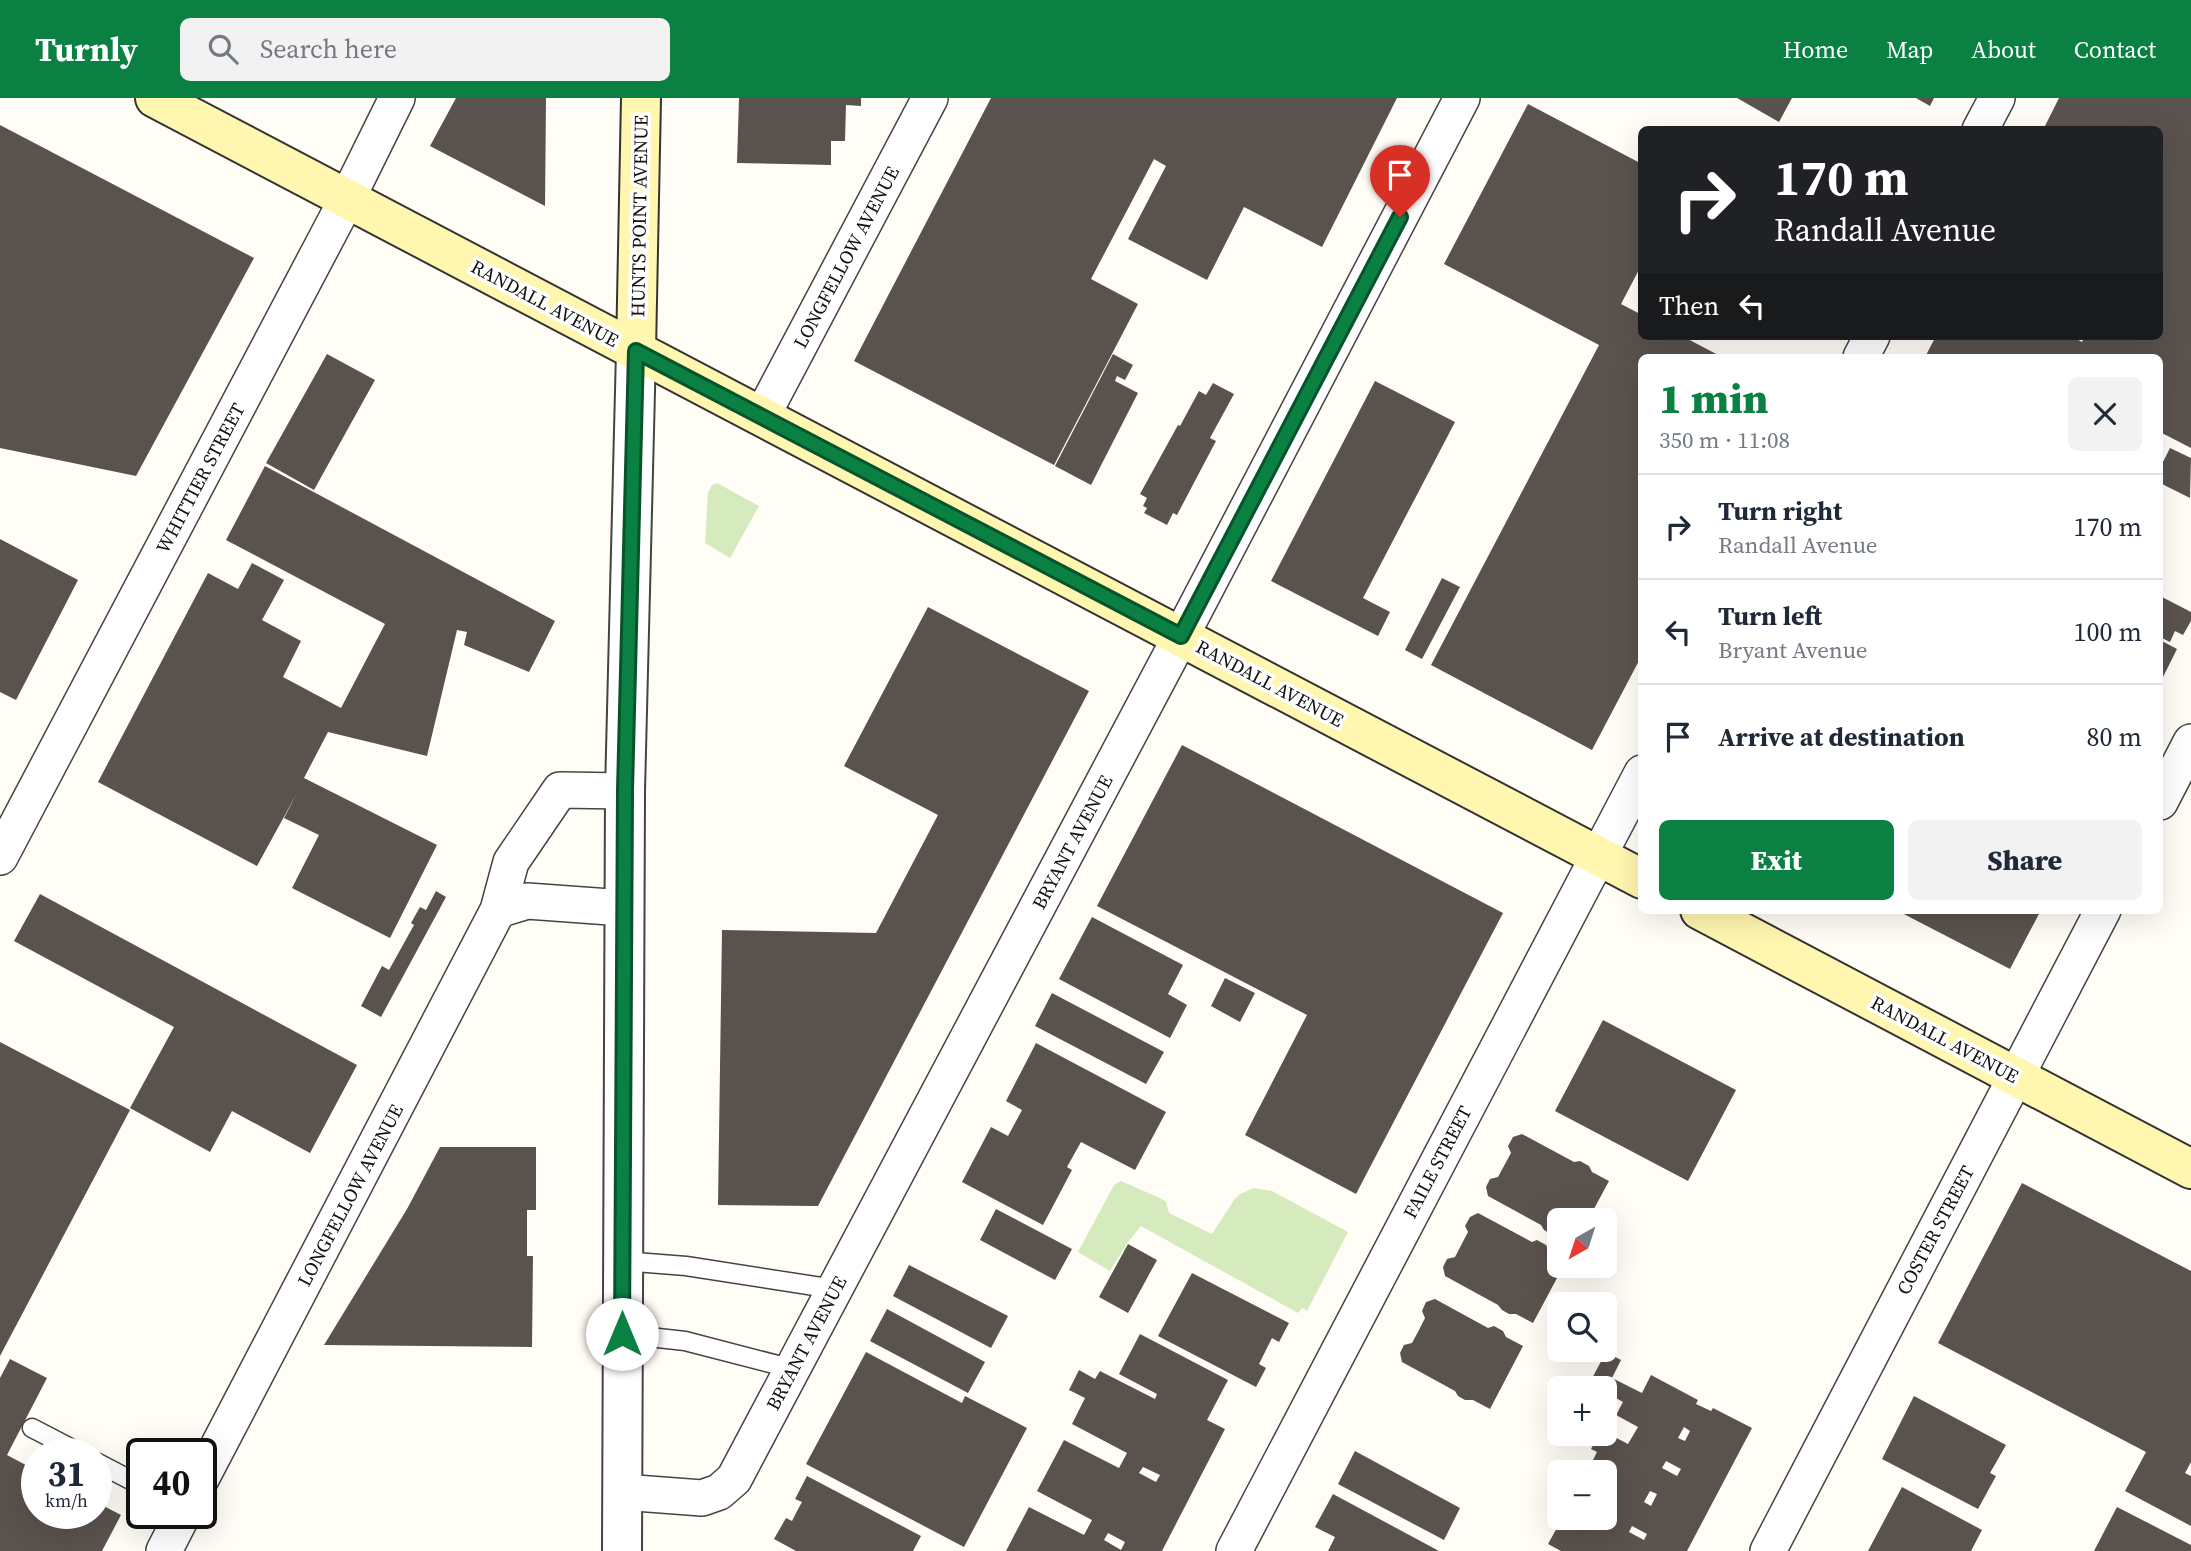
<!DOCTYPE html>
<html lang="en">
<head>
<meta charset="utf-8">
<style>
  body { margin:0; font-family:"Source Serif 4",serif; background:#f2f2f3; color:#1f2937; height:100vh; display:flex; flex-direction:column; font-size:26px; white-space:nowrap }
  * { box-sizing:border-box; margin:0 }
  p { font-size:23px; color:#747a83 }
  .icon { flex:none; width:38px; height:38px; fill:none; stroke:currentColor; stroke-width:2; stroke-linecap:round; stroke-linejoin:round }
  .map { position:relative; flex:1; overflow:hidden }
  .sheet { position:absolute; left:1638px; top:256px; width:525px; height:560px; display:flex; flex-direction:column; background:#fff; border-radius:10px; box-shadow:0 7px 28px #0002 }
  .sheet>* { flex:none }
  .guide { position:absolute; left:1638px; top:28px; width:525px; height:214px; border-radius:10px; box-shadow:0 7px 28px #0002; background:#202124; color:#fff; overflow:hidden }
  .needle { width:46px; rotate:219deg }
  .fabs { position:absolute; left:1547px; top:1110px; display:grid; gap:14px }
  .fabs a { display:grid; place-items:center; width:70px; height:70px; border-radius:10px; background:#fff; box-shadow:0 7px 28px #0002; font-size:35px }
  .speed { position:absolute; left:21px; top:1340px; display:flex; gap:14px; font-size:35px; font-weight:700; text-align:center }
  .speed>* { display:grid; place-content:center; width:91px; height:91px; border-radius:50%; background:#fff; box-shadow:0 7px 28px #0002; line-height:1 }
  .speed small { font-size:18px; font-weight:400 }
  .speed .limit { border:4px solid #111; border-radius:10px; background:#fff; color:#111 }
  .pin { position:absolute; display:grid; place-items:center; width:60px; height:60px; color:#fff; margin:-72px -30px; border-radius:50% 50% 50% 0; rotate:-45deg; box-shadow:0 0 7px #0007 }
  .pin .icon { rotate:45deg }
  .me { position:absolute; width:77px; margin:-38px; rotate:0deg; stroke-linejoin:round; filter:drop-shadow(0 0 5px #0008) }
  .turn { display:flex; align-items:center; gap:24px; height:147px; padding:0 21px; font-size:32px }
  .turn .icon { width:91px; height:91px; stroke-width:2.5 }
  .turn b { display:block; font-size:49px; line-height:60px }
  .then { display:flex; align-items:center; height:66px; padding:0 21px; background:#0003; gap:14px; font-size:26px }
  .round { display:grid; place-items:center; flex:none; width:74px; height:74px; border-radius:10px; background:#f2f2f3 }
  .overview { display:flex; align-items:center; justify-content:space-between; height:119px; padding:0 21px }
  h1 { font-size:42px; font-weight:800; line-height:52px; color:#0b8043 }
  .primary-button { display:flex; gap:14px; margin-top:auto; padding:14px 21px }
  .primary-button a { flex:1; height:80px; border-radius:10px; background:#0b8043; color:#fff; font-size:28px; font-weight:800; line-height:80px; text-align:center }
  .primary-button a+a { background:#f2f2f3; color:#1f2937 }
  ul { padding:0; list-style:none }
  li { display:flex; align-items:center; gap:21px; height:105px; padding:0 21px; border-top:2px solid #e0e1e3 }
  li div { flex:1 }
  li b { display:block; font-size:26px }
  li em { font-style:normal }
  header { display:flex; align-items:center; gap:42px; box-sizing:border-box; height:98px; padding:0 35px; background:#0b8043; color:#fff }
  header strong { font-size:33px }
  nav { display:flex; gap:38px; margin-inline-start:auto; font-size:24px }
  .search { width:490px; height:63px; background:#f2f2f3; display:flex; align-items:center; gap:18px; box-sizing:border-box; padding:0 24px; border-radius:10px; color:#747a83; font-size:26px }
  .map>svg:first-child { display:block }
  .green { fill:#d5ebbd }
  .building { fill:#5a524d; fill-rule:evenodd }
  .lines { fill:none; stroke-linecap:round; stroke-linejoin:round }
  .service-casing { stroke:#444; stroke-width:21 }
  .minor-casing { stroke:#444; stroke-width:38 }
  .tertiary-casing { stroke:#444; stroke-width:42 }
  .secondary-casing { stroke:#333; stroke-width:42 }
  .service { stroke:#fff; stroke-width:18 }
  .minor { stroke:#fff; stroke-width:35 }
  .tertiary { stroke:#fff; stroke-width:38 }
  .secondary { stroke:#fff6b0; stroke-width:38 }
  .route-casing { stroke:#07532c; stroke-width:18 }
  .route { stroke:#0b8043; stroke-width:12 }
  .labels { text-anchor:middle; stroke-width:7; stroke-linejoin:round; paint-order:stroke }
  .street-label { font-size:19px; fill:#111; stroke:#fff }
</style>
</head>
<body>
<header>
<strong>Turnly</strong>
<div class="search"><svg class="icon" aria-label="search" viewBox="0 0 24 24"><circle cx="10" cy="10" r="6"/><path d="M15 15l6 6"/></svg>Search here</div>
<nav><a>Home</a><a>Map</a><a>About</a><a>Contact</a></nav>
</header>
<div class="map">
<svg width="2191" height="1453" viewBox="0 0 2191 1453">
  <rect width="100%" height="100%" fill="#fffdf5"/>
  <path class="green" d="M717,385l42,23 -29,52 -25,-15 3,-51 4,-7z
    M1121,1083l41,18 4,3 3,11 43,21 22,-34 6,-6 14,-6 18,3 76,41 -41,79 -5,-3 -4,5 -157,-87 -13,16 -18,29 -32,-19 36,-67z"/>
  <path class="building" d="M456,0h90l-1,108 -115,-60z
    M739,0h122v8l-15,-1 -1,36h-14v24l-94,-2z
    M991,0h406l-75,149 -78,-40 -37,73 -79,-41 38,-73 -12,-7 -63,120 47,25 -84,161 -200,-104z
    M1737,0h55l-13,24z
    M1916,0h18l-4,8z
    M2059,0h132v350l-31,-16v-75h-235l11,-21h135l11,6 3,-6h75v-206h-117z
    M1528,6l114,60v100l-21,40 21,11v21h40l40,21h-80v298l-50,95 -161,-85 168,-320 -155,-81z
    M0,27l254,133 -118,218 -136,-28z
    M327,256l48,26 -61,110 -48,-27z
    M1113,256l20,11 -8,15 -8,-4 -2,5 23,12 -47,92 -36,-19z
    M1375,283l80,41 -92,176 27,14 -12,24 -107,-55z
    M1213,285l21,11 -24,44 6,3 -39,74 -4,-2 -6,12 -23,-12 3,-5 -4,-2 4,-8 -7,-4 38,-69 2,1 19,-35 7,4z
    M2170,350l21,10 -1,40 -30,-15v-15z
    M265,368l290,155 -26,51 -65,-27 3,-13 -10,-2 -30,126 -99,-24 -24,46 133,67 -47,93 -98,-50 27,-53 -35,-17 13,-25 -40,73 -159,-84 110,-209 30,16 14,-26 32,17 -22,40 39,21 -18,36 58,31 44,-84 -159,-84z
    M0,441l78,41 -62,120 -16,-8z
    M1442,480l18,9 -38,72 -17,-9z
    M2160,498l31,16v9l-8,14 -8,-4 -5,11 -10,-5z
    M928,509l161,84 -271,515 -100,-1 4,-275 154,3 62,-118 -94,-49z
    M2160,542l17,9 -17,34z
    M1182,647l321,168 -147,281 -111,-59 62,-120 -210,-109z
    M436,793l10,6 -65,120 -20,-11 21,-40 7,4 25,-45 -3,-2 9,-16 6,3z
    M40,796l317,171 -47,88 -78,-42 -22,41 -80,-44 44,-81 -160,-86z
    M1896,812h145l-31,59z
    M1092,819l91,48 -15,29 19,11 -17,33 -111,-59z
    M1225,880l30,15 -15,29 -29,-16z
    M1052,895l112,59 -18,32 -111,-58z
    M1603,922l133,70 -48,91 -133,-70z
    M0,944l130,68 -130,246z
    M1036,945l130,69 -31,58 -54,-28 -14,25 5,3 -29,55 -81,-43 29,-55 17,9 14,-26 -16,-9z
    M1522,1036l52,28 6,-1 9,5 3,6 17,9 -21,39h-29v14h-8l-7,-4 -3,-5 -53,-29 -2,-9 4,-8 8,-2 7,-13 6,-11 -3,-7 5,-9z
    M440,1049h96v63h-9v46h6l-1,91 -208,-2 83,-136z
    M2022,1085l169,88v191l-6,11 6,3v50l-66,-35 21,-39 -208,-109z
    M996,1111l76,40 -17,31 -75,-40z
    M1478,1115l54,29 5,-2 9,5 4,7 9,5v8h5l-31,58 -17,-9h-7l-7,-4 -4,-5 -53,-29 -2,-9 4,-8 8,-2 13,-25 -3,-6 5,-9z
    M1128,1146l29,16 -29,53 -29,-16z
    M909,1167l99,51 -17,32 -98,-52z
    M1192,1175l97,50 -10,19 -7,-4 -13,26 7,4 -10,19 -98,-51z
    M1435,1201l53,29 6,-2 9,5 3,6 17,9 -33,63 -17,-9h-8l-7,-4 -3,-5 -53,-29 -2,-9 4,-8 8,-2 7,-13 6,-12 -3,-7 4,-9z
    M887,1211l98,53 -17,31 -98,-52z
    M1140,1236l88,46 -21,40 18,9 -63,122h-156l23,-44 55,28 8,-15 -55,-29 27,-51 55,28 8,-15 -55,-29 13,-26 -16,-8 10,-20 16,9 5,-8 55,28 2,-5 -38,-20zM1143,1369l17,8 -4,7 -17,-9zM1108,1435l17,9 -4,8 -17,-10z
    M866,1254l96,51 3,-7 62,32 -63,119 -158,-83z
    M1606,1254l15,8 -9,18 30,15 9,-18 47,25 -2,4 15,7 2,-3 39,20 -65,123h-126l-13,-7 15,-27h4l18,9 4,-9h16v-45h-18l10,-20 -6,-3 8,-16 6,-1 23,12 10,-17 -22,-12 7,-13 -18,-10v-4h-9l-7,-4zM1684,1329l6,4 -5,10 -7,-3zM1666,1363l15,8 -4,7 -15,-8zM1650,1393l7,3 -6,12 -7,-4zM1632,1428l15,8 -3,6 -15,-8z
    M10,1261l37,19 -40,77 30,16v43h59v-12l25,13 -19,36h-102v-173z
    M1914,1298l92,49 -16,28 6,3 -18,33 -96,-50z
    M1355,1353l105,57 -16,32 -106,-56z
    M807,1378l114,60 -8,15h-117l-22,-12 12,-21 6,3 5,-10 5,-9 -7,-3z
    M1902,1389l80,43 -11,21h-103z
    M1333,1396l106,57h-111l7,-14 -20,-10z
    M2117,1409l74,38v6h-97z"/>
  <g class="lines">
    <defs>
      <path id="service" d="M622,1163l64,5 148,23
        M622,1236l63,7 108,28
        M32,1330l50,26
        M96,1364l46,24"/>
      <path id="minor" d="M1980,32l17,-32
        M1861,259l11,-21
        M762,318l168,-318
        M2160,704l31,-60
        M0,759l347,-658 50,-101
        M498,812l29,-9 97,7
        M201,1381l297,-569 13,-48 49,-72 65,1
        M622,1394l80,6 17,-6 15,-13 447,-843 281,-538
        M164,1453l19,-37
        M1234,1453l408,-778
        M1768,1453l335,-641"/>
      <path id="tertiary" d="M622,1453l3,-760 11,-440"/>
      <path id="secondary" d="M155,0l1487,781
        M636,253l5,-253
        M1700,812l491,259"/>
    </defs>
    <use href="#service" class="service-casing"/>
    <use href="#minor" class="minor-casing"/>
    <use href="#tertiary" class="tertiary-casing"/>
    <use href="#secondary" class="secondary-casing"/>
    <use href="#service" class="service"/>
    <use href="#minor" class="minor"/>
    <use href="#tertiary" class="tertiary"/>
    <use href="#secondary" class="secondary"/>
  </g>
  <g class="lines">
    <defs>
      <path id="route" d="M622,1236l3,-544 11,-439 545,285 219,-419"/>
    </defs>
    <use href="#route" class="route-casing"/>
    <use href="#route" class="route"/>
  </g>
  <g class="labels">
    <g class="street-label">
      <text transform="translate(639 118) rotate(-89)" y="7">HUNTS POINT AVENUE</text>
      <text transform="translate(846 159) rotate(-62)" y="7">LONGFELLOW AVENUE</text>
      <text transform="translate(545 205) rotate(28)" y="7">RANDALL AVENUE</text>
      <text transform="translate(200 380) rotate(-62)" y="7">WHITTIER STREET</text>
      <text transform="translate(1270 585) rotate(28)" y="7">RANDALL AVENUE</text>
      <text transform="translate(1072 744) rotate(-62)" y="7">BRYANT AVENUE</text>
      <text transform="translate(1945 941) rotate(28)" y="7">RANDALL AVENUE</text>
      <text transform="translate(1437 1064) rotate(-62)" y="7">FAILE STREET</text>
      <text transform="translate(350 1097) rotate(-62)" y="7">LONGFELLOW AVENUE</text>
      <text transform="translate(1935 1132) rotate(-62)" y="7">COSTER STREET</text>
      <text transform="translate(806 1245) rotate(-62)" y="7">BRYANT AVENUE</text>
    </g>
  </g>
</svg>
<div class="fabs">
<a><svg class="needle" viewBox="-14 -14 28 28"><path d="M0-13l5 13h-10z" fill="#e53935"/><path d="M0 13l5-13h-10z" fill="#747a83"/></svg></a>
<a><svg class="icon" aria-label="search" viewBox="0 0 24 24"><circle cx="10" cy="10" r="6"/><path d="M15 15l6 6"/></svg></a>
<a>+</a>
<a>−</a>
</div>
<div class="speed"><div>31<small>km/h</small></div><div class="limit">40</div></div>
<div class="pin" style="left:1400px;top:119px;background:#d93025"><svg class="icon" aria-label="arrive" viewBox="0 0 24 24"><path d="M6 21V4h12l-3 4 3 4H6"/></svg></div>
<svg class="me" style="left:622px;top:1236px" viewBox="-20 -20 40 40"><circle r="19" fill="#fff"/><path d="M0-13L10 11 0 6-10 11z" fill="#0b8043"/></svg>
<div class="guide">
<div class="turn"><svg class="icon" aria-label="right" viewBox="0 0 24 24"><path d="M7 20v-9h11M14 6l5 5-5 5"/></svg><div><b>170 m</b>Randall Avenue</div></div>
<div class="then">Then<svg class="icon" aria-label="left" viewBox="0 0 24 24"><path d="M17 20v-9H6M10 6l-5 5 5 5"/></svg></div>
</div>
<section class="sheet">
<div class="overview"><div><h1>1 min</h1><p>350 m · 11:08</p></div><a class="round"><svg class="icon" aria-label="close" viewBox="0 0 24 24"><path d="M6 6l12 12M18 6L6 18"/></svg></a></div>
<ul>
<li><svg class="icon" aria-label="right" viewBox="0 0 24 24"><path d="M7 20v-9h11M14 6l5 5-5 5"/></svg><div><b>Turn right</b><p>Randall Avenue</p></div><em>170 m</em></li>
<li><svg class="icon" aria-label="left" viewBox="0 0 24 24"><path d="M17 20v-9H6M10 6l-5 5 5 5"/></svg><div><b>Turn left</b><p>Bryant Avenue</p></div><em>100 m</em></li>
<li><svg class="icon" aria-label="arrive" viewBox="0 0 24 24"><path d="M6 21V4h12l-3 4 3 4H6"/></svg><div><b>Arrive at destination</b></div><em>80 m</em></li>
</ul>
<div class="primary-button"><a>Exit</a><a>Share</a></div>
</section>
</div>
</body>
</html>
